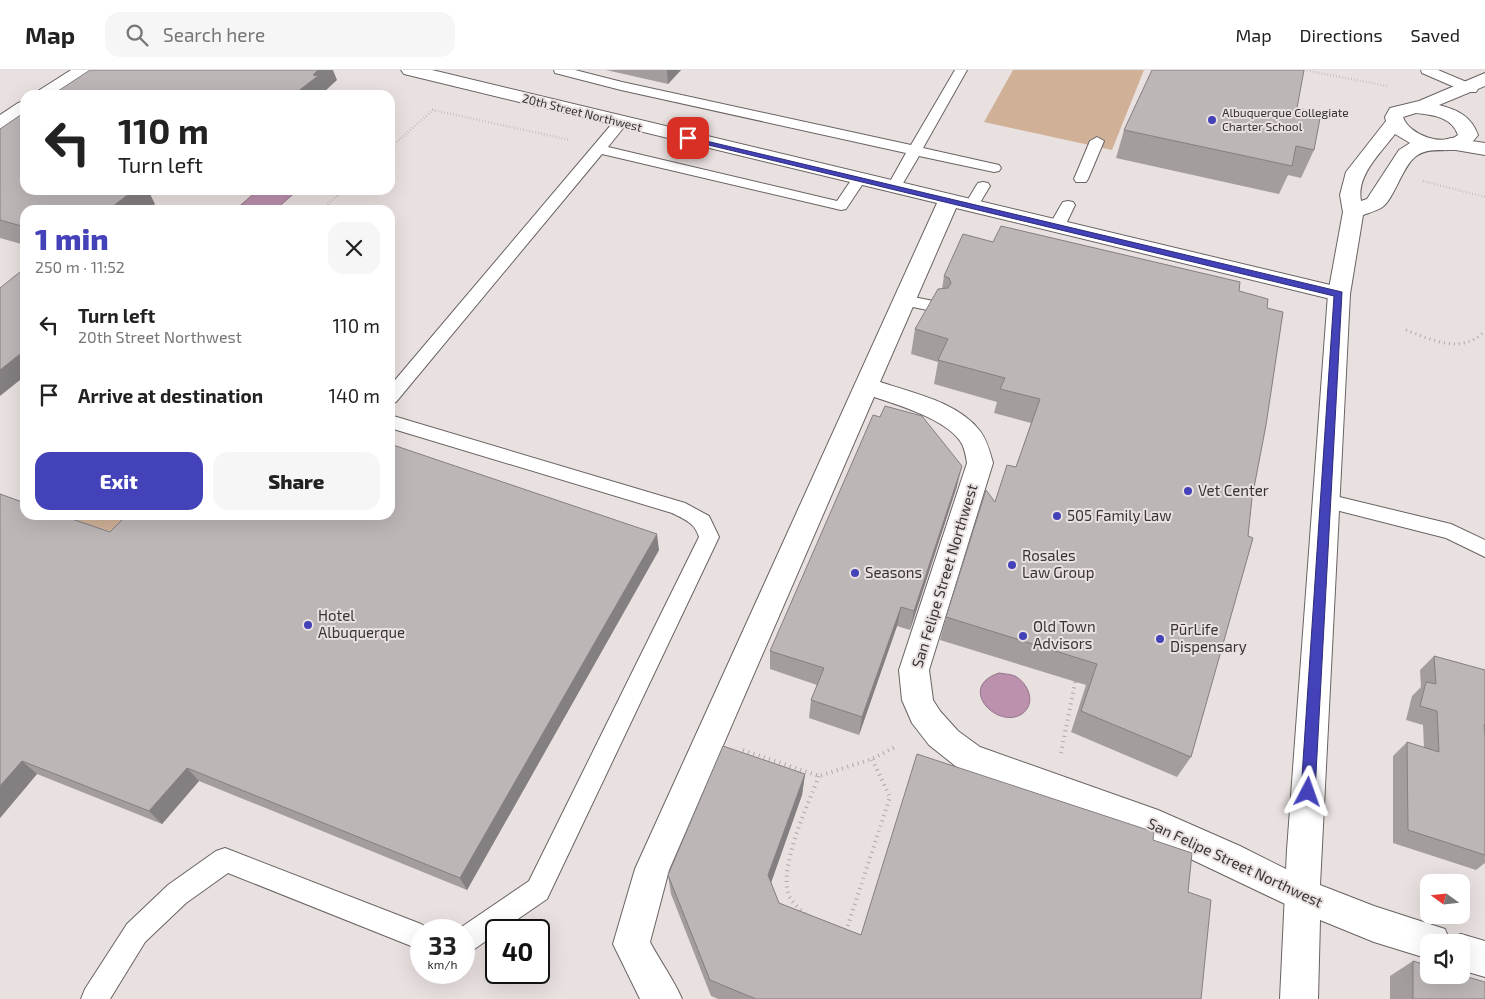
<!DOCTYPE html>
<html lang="en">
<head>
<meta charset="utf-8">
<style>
  body { margin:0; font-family:"Exo 2",sans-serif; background:#f6f6f6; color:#222; height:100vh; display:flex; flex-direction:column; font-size:19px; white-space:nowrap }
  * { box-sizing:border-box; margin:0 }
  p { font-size:16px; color:#767676 }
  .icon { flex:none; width:28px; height:28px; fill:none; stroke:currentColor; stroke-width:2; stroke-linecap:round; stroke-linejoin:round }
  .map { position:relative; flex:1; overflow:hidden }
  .panel { position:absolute; left:20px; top:135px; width:375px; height:315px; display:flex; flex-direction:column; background:#fff; border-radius:15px; box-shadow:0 5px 20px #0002 }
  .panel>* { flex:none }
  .banner { position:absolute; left:20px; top:20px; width:375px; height:105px; border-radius:15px; box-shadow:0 5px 20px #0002; background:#fff; color:#222; overflow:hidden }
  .needle { width:32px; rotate:285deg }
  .fabs { position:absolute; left:1420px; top:804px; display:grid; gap:10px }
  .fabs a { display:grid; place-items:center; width:50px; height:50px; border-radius:10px; background:#fff; box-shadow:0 5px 20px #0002; font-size:25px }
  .speed { position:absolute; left:410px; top:849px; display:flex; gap:10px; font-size:25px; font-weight:700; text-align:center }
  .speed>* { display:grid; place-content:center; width:65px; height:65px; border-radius:50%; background:#fff; box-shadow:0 5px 20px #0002; line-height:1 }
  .speed small { font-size:12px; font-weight:400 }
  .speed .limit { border:2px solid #111; border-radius:8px; background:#fff; color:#111 }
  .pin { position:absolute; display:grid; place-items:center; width:42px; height:42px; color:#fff; margin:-21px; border-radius:10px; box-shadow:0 2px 8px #0006 }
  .me { position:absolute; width:55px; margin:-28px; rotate:4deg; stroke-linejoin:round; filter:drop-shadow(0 0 4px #0008) }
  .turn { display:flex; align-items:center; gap:18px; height:105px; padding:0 15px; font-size:22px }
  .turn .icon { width:65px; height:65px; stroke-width:2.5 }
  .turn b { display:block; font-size:35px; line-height:42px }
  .round { display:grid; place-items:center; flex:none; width:52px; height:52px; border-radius:15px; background:#f6f6f6 }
  .overview { display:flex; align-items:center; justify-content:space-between; height:85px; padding:0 15px }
  h1 { font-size:30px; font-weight:800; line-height:38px; color:#4442b8 }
  .button { display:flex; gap:10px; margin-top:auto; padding:10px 15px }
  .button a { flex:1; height:58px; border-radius:15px; background:#4442b8; color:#fff; font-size:20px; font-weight:800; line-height:58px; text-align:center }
  .button a+a { background:#f6f6f6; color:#222 }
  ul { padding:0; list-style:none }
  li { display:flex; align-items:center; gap:15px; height:70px; padding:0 15px }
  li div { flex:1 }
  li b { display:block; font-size:19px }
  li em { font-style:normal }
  header { display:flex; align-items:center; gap:30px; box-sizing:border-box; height:70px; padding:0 25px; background:#fff; border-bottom:1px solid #e0e0e0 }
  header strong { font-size:24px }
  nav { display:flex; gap:28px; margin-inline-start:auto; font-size:18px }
  .search { width:350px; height:45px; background:#f6f6f6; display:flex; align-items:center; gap:12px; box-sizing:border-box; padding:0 18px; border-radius:15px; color:#767676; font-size:19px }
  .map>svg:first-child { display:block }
  .green { fill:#d0b197 }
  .water { fill:#bb91ad; stroke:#937588 }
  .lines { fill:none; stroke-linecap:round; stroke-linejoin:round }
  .service-casing { stroke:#696362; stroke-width:2 }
  .minor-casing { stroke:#696362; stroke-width:2 }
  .tertiary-casing { stroke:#696362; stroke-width:2 }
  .path-far2 { stroke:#afa8a7; stroke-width:2.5; stroke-dasharray:0.5 2.5; stroke-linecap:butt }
  .path-far1 { stroke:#afa8a7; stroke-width:3; stroke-dasharray:1 4; stroke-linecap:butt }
  .path { stroke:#afa8a7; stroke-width:4; stroke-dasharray:1 4.5; stroke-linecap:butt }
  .service { fill:#fff; fill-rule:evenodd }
  .minor { fill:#fff; fill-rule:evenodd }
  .tertiary { fill:#fff; fill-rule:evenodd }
  .wall { fill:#a39d9d }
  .shaded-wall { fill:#847f80 }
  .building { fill:#bdb6b7; stroke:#847f80 }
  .route { fill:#4442b8; stroke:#2c2b78 }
  .poi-dot { fill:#4442b8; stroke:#e9e1e0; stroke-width:2 }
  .labels { text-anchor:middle; stroke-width:4; stroke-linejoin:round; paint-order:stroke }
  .far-street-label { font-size:12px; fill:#373433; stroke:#e9e1e0 }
  .far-poi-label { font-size:12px; fill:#373433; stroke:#e9e1e0; text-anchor:start }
  .poi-label { font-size:15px; fill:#373433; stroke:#e9e1e0; text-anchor:start }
  .street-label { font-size:15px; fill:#373433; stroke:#e9e1e0 }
</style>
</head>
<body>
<header>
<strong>Map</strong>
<div class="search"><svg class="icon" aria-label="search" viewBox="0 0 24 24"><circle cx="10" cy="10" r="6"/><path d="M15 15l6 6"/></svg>Search here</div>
<nav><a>Map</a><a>Directions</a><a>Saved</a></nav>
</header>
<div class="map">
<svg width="1485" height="929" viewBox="0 0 1485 929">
  <rect width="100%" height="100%" fill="#e9e1e0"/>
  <path class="green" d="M1013,0h131l-32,80 -128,-28z
    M59,445h69l-16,17z"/>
  <path class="water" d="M258,120h40l-23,20h-40z
    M999,603c5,1 11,1 16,3 13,7 22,27 7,38 -25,16 -66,-27 -23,-41z"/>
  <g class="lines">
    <defs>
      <path id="service" d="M554,0h21l47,12 289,63 44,-75h12l-44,78 76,17 2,3 -2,3 -5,1 -75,-16 -20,34h-10l-2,-3 19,-34 -285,-63 -66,-17z
        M1421,0h17l38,16 2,3 -2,3h-10l-44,-19z
        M621,48l7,4 -20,25 229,54 17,-25h10l2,3 -20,30 -5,1 -239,-56 -206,248 -6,2v-18l226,-267z
        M1097,67l7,4 -16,38 -2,3h-10l-2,-3 16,-38z
        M983,112l5,1 2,3 -12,20 -2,3h-10l-2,-3 12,-20 2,-3z
        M1068,131l5,1 2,3 -10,21 -3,3h-10l-3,-3 12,-21 2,-3z
        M904,225l39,8 2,4 -2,4 -6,1 -39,-8 -2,-4 2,-4z
        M390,345l295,88 24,13 10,21 -172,362 -45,31h-6v4l-23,16 -9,4v-24h-7l72,-49 170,-344c-4,-14 -15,-18 -27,-24l-282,-85z
        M1327,424l124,30 34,16v17l-39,-19 -126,-32 -3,-5 3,-5z
        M225,778l196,76 10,6h-10v20l-193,-77 -42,30 -41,39 -35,57h-29l4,-10 42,-65 41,-39 48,-34z"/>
      <path id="minor" d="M401,0h31l915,219 3,5 -3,5 -8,2 -383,-93 -76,174c33,11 78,20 100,49 7,9 10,21 13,32l-64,207 4,30 7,11 18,20 22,16 178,63 82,36 76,38 6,12 -6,12 -12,5 -166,-79 -180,-66 -29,-23 -17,-22 -10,-23 -3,-30 68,-207c-1,-6 -2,-13 -5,-19 -13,-24 -64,-39 -88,-47l-205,473 -19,72c10,19 24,38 32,57h-42l-27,-55 22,-75 302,-666 -533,-129z
        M1451,68l34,5v12l-41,-7 -3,-4 3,-4z"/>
      <path id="tertiary" d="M71,0h21l-3,4 -33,21h-21l3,-4z
        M1485,3v13l-46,19c19,5 32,11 39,30 -19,27 -43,6 -63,22 -13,10 -21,43 -34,51 -5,3 -13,5 -18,7l-13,79 -30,591 54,21 71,23 4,10 12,-5 24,7v36l-24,-7v-28h-32v17l-55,-17 -54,-22 -2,79h-38l7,-149 41,-556 15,-82 -3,-17 6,-23 40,-51 -1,-4 5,-9 29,-7zM1416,43c17,2 36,4 42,22 -15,12 -49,0 -55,-18zM1395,64l15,9 -11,7 -32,49 -6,2c-5,-26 20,-48 34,-67z
        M25,31v14l-18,12 -7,2v-14l18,-12z"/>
    </defs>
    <use href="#service" class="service-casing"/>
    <use href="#minor" class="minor-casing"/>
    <use href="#tertiary" class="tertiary-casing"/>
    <path class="path-far2" d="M1304,0l83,16
      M390,78l43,-38 137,30
      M1423,111l62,16
      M321,140l23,-20"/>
    <path class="path-far1" d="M1406,260c27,10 55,25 79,1"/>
    <path class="path" d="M743,680l76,26 53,-17 25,-13
      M1061,683l15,-75
      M805,844c-6,-6 -15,-13 -17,-21 -8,-29 20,-89 31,-117
      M846,861l44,-134 -18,-38"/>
    <use href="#service" class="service"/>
    <use href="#minor" class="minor"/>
    <use href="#tertiary" class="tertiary"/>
  </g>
  <path class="wall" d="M606,0h75l-13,14z
    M1297,38l17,42 -13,28 -13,-3 -9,19 -163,-36 8,-28z
    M0,59l25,61 130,14 -130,6v35l-25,-7z
    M993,172l246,49 -48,466 -14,20 -106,-45 15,-47 -146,-45 6,-23 49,-115 21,-35 15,-44 -37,-10 3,-11 -63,-18 4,-22 -27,-8 4,-25 27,-40 2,-13z
    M880,347l77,69 -47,144 -13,-4 -38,109 -50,-17 2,-18 6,-15 -47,-16v-18z
    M0,424l110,38 549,18 -192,340 -268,-109 -37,43 -125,-50 -37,44z
    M1434,586l51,14v193l-9,7 -83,-27v-87l14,-14 17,6 -1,-23 -17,-5 6,-24 9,-9 -1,-17z
    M805,704l-3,21 -31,88 8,20 82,32 292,-95 35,52 13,107h-483l-7,-3 -40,-102 -3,-19z
    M1413,891l72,38h-95v-23z"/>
  <path class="shaded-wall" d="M318,0h15l4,10 -14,13 1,2h-31z
    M667,0h14l-13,14z
    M134,120h14l7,14 -7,6h-40z
    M25,280v26l-25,20v-26z
    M962,396l-5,20 -47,144 4,-19z
    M657,464l2,16 -192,340 -7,-12z
    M901,537l-4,19 -38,109 3,-18z
    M22,691l15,13 -37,44v-32z
    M187,698l12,13 -37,43 -13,-13z
    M805,704l-3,21 -35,99 1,-19z"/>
  <path class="building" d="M90,0h228l-5,5 5,1 -25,19h-241z
    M1152,0h152l-7,38 24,5 -7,37 -18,-4 -4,20 -168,-36z
    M25,42v78h109l-26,20h-83v17l-25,-7v-91z
    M1001,156l239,56 -1,9 29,8 -1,9 16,4 -17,113 -14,73 -4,38 5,2 -62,219 -110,-46 16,-47 -151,-47 40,-127 9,12 12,-37 9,2 24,-68 -40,-10 5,-11 -67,-18 10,-21 -33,-10 23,-40 10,-1 3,-5 -2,-5 -5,-2 19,-42 30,8z
    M25,198v82l-25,20v-82z
    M885,336l37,10 40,50 -48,145 -13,-4 -39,110 -51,-17 13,-32 -54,-17 103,-236 7,2z
    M390,374l267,90 -197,344 -273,-110 -38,43 -127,-50 -22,25v-292l25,9v12h35l50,17 17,-17h263z
    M1434,586l51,14v55h-1l1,12v118l-77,-25 -1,-88 32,10 -2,-41 -17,-5 6,-24 10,2z
    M723,676l82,28 -37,101 11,28 82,32 56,-181 237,78 -1,8 39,13 -4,39 23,8 -10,99h-445l-46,-19 -42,-105z
    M1413,891l16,5v9h32l24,7v17h-72z"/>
  <path class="route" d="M685,66l657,156 -27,500 -2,4 -5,2 -5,-2 -2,-4 33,-496 -646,-156h-3z"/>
  <g class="poi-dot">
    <circle cx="1212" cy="50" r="5"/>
    <circle cx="1188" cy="421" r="5"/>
    <circle cx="1057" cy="446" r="5"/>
    <circle cx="1012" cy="495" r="5"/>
    <circle cx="855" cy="503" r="5"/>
    <circle cx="308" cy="555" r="5"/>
    <circle cx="1023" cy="566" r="5"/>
    <circle cx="1160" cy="569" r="5"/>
  </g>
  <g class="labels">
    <g class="far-street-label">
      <text transform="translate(582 43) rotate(14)" y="4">20th Street Northwest</text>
    </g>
    <g class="far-poi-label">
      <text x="1222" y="47">Albuquerque Collegiate<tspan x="1222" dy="14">Charter School</tspan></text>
    </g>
    <g class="poi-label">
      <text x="1198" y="426">Vet Center</text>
      <text x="1067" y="451">505 Family Law</text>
      <text x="1022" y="491">Rosales<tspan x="1022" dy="17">Law Group</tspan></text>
      <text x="865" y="508">Seasons</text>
      <text x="318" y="551">Hotel<tspan x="318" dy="17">Albuquerque</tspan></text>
      <text x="1033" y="562">Old Town<tspan x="1033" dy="17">Advisors</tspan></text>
      <text x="1170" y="565">PūrLife<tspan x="1170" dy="17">Dispensary</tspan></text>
    </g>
    <g class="street-label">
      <text transform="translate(945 506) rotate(-73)" y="5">San Felipe Street Northwest</text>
      <text transform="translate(1235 793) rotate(25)" y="5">San Felipe Street Northwest</text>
    </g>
  </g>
</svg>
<div class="fabs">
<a><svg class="needle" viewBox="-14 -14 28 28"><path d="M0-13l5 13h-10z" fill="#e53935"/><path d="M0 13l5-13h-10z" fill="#767676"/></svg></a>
<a><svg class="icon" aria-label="sound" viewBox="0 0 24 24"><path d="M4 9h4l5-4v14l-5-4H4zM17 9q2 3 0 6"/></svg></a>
</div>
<div class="speed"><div>33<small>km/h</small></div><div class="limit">40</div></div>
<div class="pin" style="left:688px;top:68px;background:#d93025"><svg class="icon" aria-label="arrive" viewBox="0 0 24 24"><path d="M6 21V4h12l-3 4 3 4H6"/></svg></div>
<svg class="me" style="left:1308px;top:722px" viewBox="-20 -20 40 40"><path d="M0-17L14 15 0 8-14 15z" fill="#4442b8" stroke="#fff" stroke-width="4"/></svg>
<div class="banner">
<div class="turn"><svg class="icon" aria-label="left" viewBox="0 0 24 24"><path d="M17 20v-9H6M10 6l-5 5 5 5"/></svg><div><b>110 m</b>Turn left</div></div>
</div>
<section class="panel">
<div class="overview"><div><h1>1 min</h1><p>250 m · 11:52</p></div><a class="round"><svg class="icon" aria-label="close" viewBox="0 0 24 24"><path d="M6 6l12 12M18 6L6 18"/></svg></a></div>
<ul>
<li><svg class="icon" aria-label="left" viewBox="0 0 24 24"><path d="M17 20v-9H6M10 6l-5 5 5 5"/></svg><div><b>Turn left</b><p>20th Street Northwest</p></div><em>110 m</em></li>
<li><svg class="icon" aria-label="arrive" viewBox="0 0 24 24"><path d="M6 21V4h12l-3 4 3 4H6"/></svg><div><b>Arrive at destination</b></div><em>140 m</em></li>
</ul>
<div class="button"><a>Exit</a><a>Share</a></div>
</section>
</div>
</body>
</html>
